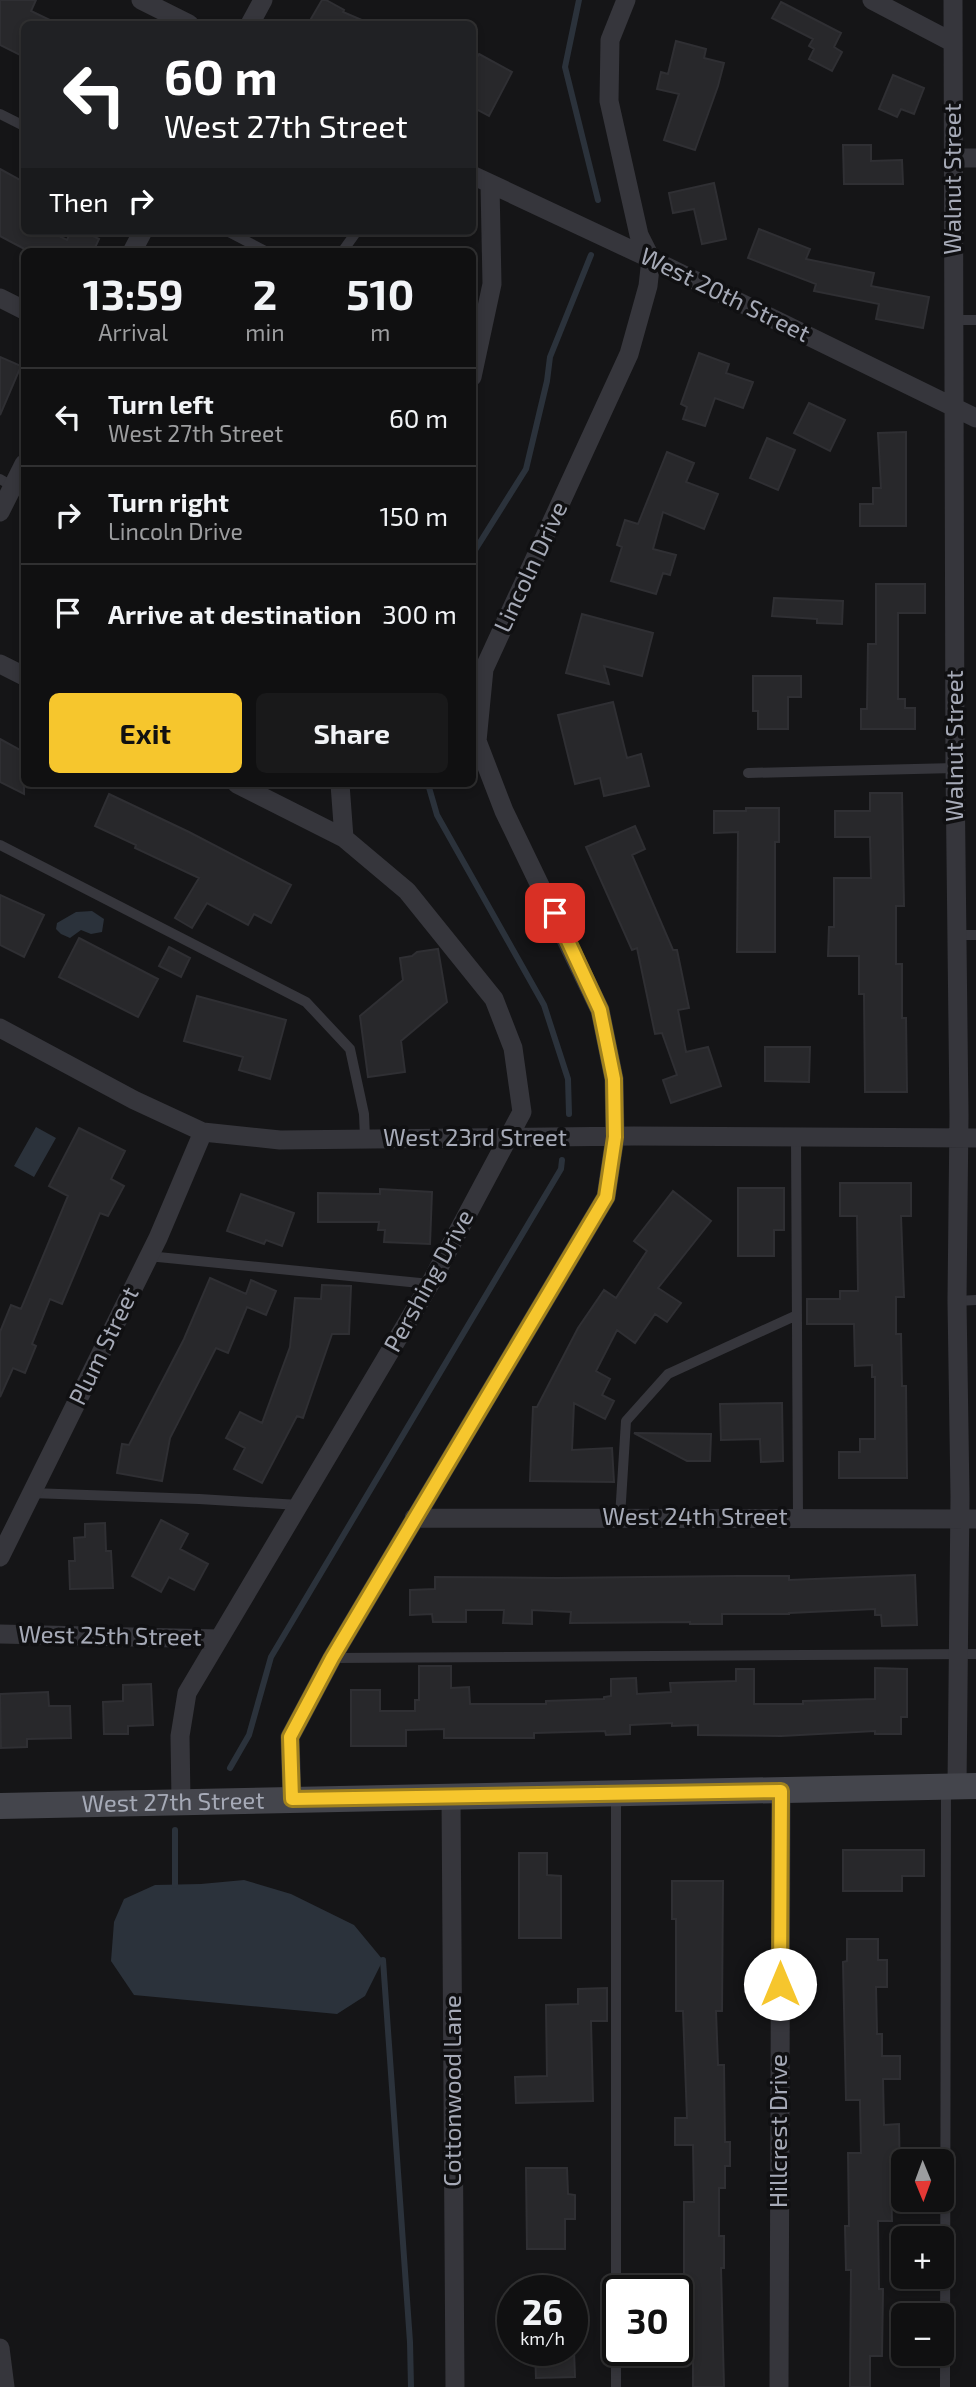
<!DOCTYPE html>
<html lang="en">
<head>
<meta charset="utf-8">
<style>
  body { margin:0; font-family:"Exo 2",sans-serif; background:#19191a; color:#f1f3f6; height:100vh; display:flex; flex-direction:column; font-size:26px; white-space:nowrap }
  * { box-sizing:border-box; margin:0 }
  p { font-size:23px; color:#9c9d9f }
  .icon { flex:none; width:38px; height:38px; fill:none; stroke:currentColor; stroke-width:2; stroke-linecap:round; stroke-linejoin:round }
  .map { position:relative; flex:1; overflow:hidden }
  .panel { position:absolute; left:21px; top:248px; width:455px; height:539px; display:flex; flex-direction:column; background:#101011; border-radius:10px; box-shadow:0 4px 10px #0003,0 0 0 2px #303031 }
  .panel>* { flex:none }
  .hud { position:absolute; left:21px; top:21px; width:455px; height:214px; border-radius:10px; box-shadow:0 4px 10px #0003,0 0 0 2px #303031; background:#202124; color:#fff; overflow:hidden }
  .needle { width:46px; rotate:179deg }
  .controls { position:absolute; left:891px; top:2149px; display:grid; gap:14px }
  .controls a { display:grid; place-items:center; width:63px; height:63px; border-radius:10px; background:#101011; box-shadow:0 4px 10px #0003,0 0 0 2px #303031; font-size:35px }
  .speed { position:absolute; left:497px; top:2275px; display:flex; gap:14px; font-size:35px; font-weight:700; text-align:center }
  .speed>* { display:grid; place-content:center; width:91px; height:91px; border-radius:50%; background:#101011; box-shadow:0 4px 10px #0003,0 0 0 2px #303031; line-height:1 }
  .speed small { font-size:18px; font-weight:400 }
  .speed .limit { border:4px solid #111; border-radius:10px; background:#fff; color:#111 }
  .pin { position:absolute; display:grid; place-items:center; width:60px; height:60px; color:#fff; margin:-30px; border-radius:14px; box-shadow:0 4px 10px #0006 }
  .me { position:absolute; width:77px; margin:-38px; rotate:0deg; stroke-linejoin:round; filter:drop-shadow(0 0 5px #0008) }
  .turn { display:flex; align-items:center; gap:24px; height:147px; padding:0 28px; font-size:32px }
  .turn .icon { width:91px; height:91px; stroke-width:2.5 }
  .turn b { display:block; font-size:49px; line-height:60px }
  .then { display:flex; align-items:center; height:66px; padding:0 28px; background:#0003; gap:14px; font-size:26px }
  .eta { display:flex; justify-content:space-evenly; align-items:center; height:119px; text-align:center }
  .eta b { font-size:42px; font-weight:700; line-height:49px }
  .primary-button { display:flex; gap:14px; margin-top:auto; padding:14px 28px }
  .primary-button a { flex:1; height:80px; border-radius:10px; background:#f6c62d; color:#111; font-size:28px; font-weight:700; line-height:80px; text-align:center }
  .primary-button a+a { background:#19191a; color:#f1f3f6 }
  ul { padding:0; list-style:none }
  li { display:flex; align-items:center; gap:21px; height:98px; padding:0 28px; border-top:2px solid #303031 }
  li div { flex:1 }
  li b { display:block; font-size:26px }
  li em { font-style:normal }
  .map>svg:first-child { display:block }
  .water { fill:#2b323b }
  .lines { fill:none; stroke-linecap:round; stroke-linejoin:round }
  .stream { stroke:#2b323b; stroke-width:6 }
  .building { fill:#28282b; stroke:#2f2f33; stroke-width:2 }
  .service { stroke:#36363c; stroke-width:10 }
  .minor { stroke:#36363c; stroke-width:19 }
  .secondary { stroke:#44454c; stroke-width:26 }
  .route-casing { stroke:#a0811d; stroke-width:18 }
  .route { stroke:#f6c62d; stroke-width:12 }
  .labels { text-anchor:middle; stroke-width:7; stroke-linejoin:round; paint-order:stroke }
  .street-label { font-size:24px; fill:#a6aab7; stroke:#101012 }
</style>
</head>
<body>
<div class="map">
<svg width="976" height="2387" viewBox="0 0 976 2387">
  <rect width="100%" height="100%" fill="#151517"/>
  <path class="water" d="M92,911l12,8 -2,13 -11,2 -10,-4 -11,8 -9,-4 -5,-5 1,-6 19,-11z
    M36,1127l20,11 -22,39 -20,-11z
    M244,1880l47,14 63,31 29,35 -18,36 -28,18 -203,-19 -23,-34 3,-39 10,-23 31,-14 46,-1z"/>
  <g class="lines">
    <path class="stream" d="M579,0l-14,67 33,133
      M472,555l54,-86 21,-88 3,-24 41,-102
      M428,784l9,31 107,190 24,74 1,35
      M230,1768l19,-33 22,-78 290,-488 1,-9
      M175,1885v-55
      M383,1960l27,382 1,45"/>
  </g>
  <path class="building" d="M0,0h36l-5,11 27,13h-34v33l-24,-12z
    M322,0h4l18,10 -1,2 28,12h-63z
    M781,2l60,31 -7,14 8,5 -10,19 -23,-12 5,-10 -5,-3 4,-7 -41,-21z
    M676,41l30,8 -2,9 20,5 -6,23 -23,64 -31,-10 15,-46 -22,-5 4,-17 7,2z
    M479,54l33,18 -23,44 -17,-9v-41z
    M893,75l31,13 -10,26 -13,-5 -4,8 -18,-8z
    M843,145h28v16l31,-1 1,24h-59z
    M0,169l24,13v49h25l18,9 4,-9h12l16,8 -6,13h-63l-30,-16z
    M714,183l12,56 -24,5 -8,-35 -21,4 -4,-20z
    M759,229l51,20 -4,10 68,14 -3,13 58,11 -6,31 -47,-9 3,-15 -65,-13 2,-7 -68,-26z
    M699,353l30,11 -3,9 27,9 -10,26 -28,-10 -10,28 -22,-7 4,-12 -6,-3z
    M0,357l21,9 -21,49z
    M809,403l36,17 -15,31 -36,-18z
    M906,432v94h-46v-22h13v-16h8l-3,-55z
    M767,438l28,12 -17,40 -28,-12z
    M667,452l27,11 -8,19 32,12 -14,35 -41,-17 -10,37 23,6 -6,20 -7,-2 -7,21 -45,-13 11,-34 -5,-2 8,-25 13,4z
    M876,584h49v29h-27v86h7v9h10v21h-54v-20h6l1,-65h8z
    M774,598l69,3 -1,23 -25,-1v-4l-45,-3z
    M582,614l71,19 -11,43 -38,-10 5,18 -43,-11z
    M753,676h48v21h-13v32h-30v-18h-5z
    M613,702l14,56 14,-4 8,32 -45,10 -4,-18 -25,6 -17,-69z
    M0,739l24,13v42l-24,-12z
    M870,793h32l2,113h-8v58h6v54h4l1,74h-42l-1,-98h-5v-38h-31l1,-29h5v-49h37l-1,-41h-35v-26h35z
    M109,794l80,38 102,53 -20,38 -17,-9 -6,11 -41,-22 -15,25 -17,-10 24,-40 -64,-30 1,-3 -41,-19z
    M746,808h33v34h-4v110h-38l1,-120 -24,1v-22h32z
    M635,826l10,23 -13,6 41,95h4l12,58 -11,2 8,42 22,-5 13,39 -50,17 -8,-23 14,-5 -15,-42 -7,1 -18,-86 -5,2 -46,-103z
    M0,895l44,20 -20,42 -24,-12z
    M79,938l79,41 -20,38 -79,-40z
    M169,947l21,11 -9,19 -22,-11z
    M438,949l9,53 -46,39 4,31 -37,5 -8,-61 43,-36 -3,-22 12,-2 5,-4z
    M197,996l89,24 -16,59 -31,-9 4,-13 -59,-16z
    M765,1047h45l-1,35 -44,-1z
    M79,1128l46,23 -14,28 13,7 -16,30 -8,-3 -38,91 -12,-5 -18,45 4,2 -11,27 -12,-5 -13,29v-65l11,-27 10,4 47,-113 -19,-10z
    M840,1183h71v33h-10l3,81h-8v37h5l1,52h4l1,92h-68v-26h21v-13h15v-62h-3v-12l-17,1 -1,-42h-47v-25h33v-8h18l-1,-75h-17z
    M738,1188h46v42h-10v26h-36z
    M380,1189l52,3 -2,52 -46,-2 1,-12h-7l1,-8h-61v-29l62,1z
    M673,1191l38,30 -53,67 23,15 -14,19 -12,-8 -20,29 -18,-13 -21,41 14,8 -8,16 12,6 -9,18 -31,-16 -2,47 40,-2 2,34 -84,-1 3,-74h4l41,-79 26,-38 12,8 31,-47 -13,-10z
    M241,1194l53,19 -12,33 -16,-6 -2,4 -37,-13z
    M210,1278l36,16 5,-14 25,11 -10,24 -19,-8 -19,46 -12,-5 -46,90 -8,43 -45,-8 5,-29 7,1 55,-106z
    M322,1285l29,1 -2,48h-17l-29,84 -6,-2 -35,67 -28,-14 11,-21 -19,-10 14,-26 22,11 28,-76 5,-49 26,1z
    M782,1403l1,58 -22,1 -1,-23 -39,1 -1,-36z
    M634,1433l77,1 -1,27h-23z
    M161,1520l27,14 -8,15 28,15 -14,26 -25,-13 -8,15 -29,-16z
    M105,1523l1,28h5l2,37 -43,1 -1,-28h6l-1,-23 11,-1v-13z
    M915,1575l2,50 -35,1 -1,-11h-6v-6l-86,4v1h-67v10h-32v-2l-120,1 1,-11 -39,-2v14l-29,-1 1,-13h-38v12h-33l-1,-8 -22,1v-25l25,-1v-12l122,1 179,-2h53v4z
    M419,1666h32v22l18,-1 1,17h76v-3l58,-2v-2l7,-1v-17l25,-1 1,16 34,-2 -1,-9 66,-2v-12h18v35h49v-3l72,-2v-31l32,1v48h-6v17h-26v-3l-94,5 -83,-1v-10l-26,1v-3l-42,2v9l-24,1 -1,-4 -71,2v5h-90v-9l-38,1v16h-55v-56h29v21h35v-11h4z
    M151,1684l2,41 -25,1v8h-24l-1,-32 20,-1v-16z
    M48,1692l1,14h21l1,32 -44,1v8l-26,1 -1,-54z
    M843,1850h81v26h-22v15h-59z
    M519,1853h28v22l14,1v62h-42z
    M672,1881h51l-1,130h-6l2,54h6l1,77h5v24h-5v22h-6v48h5v32h-3l3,119h-31v-29l-16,1v-37h3l-1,-38h5v-82h10l-1,-57h-18v-27h12l-4,-107h-7v-92h-4z
    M847,1939h31v21h9v27h-11l1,47h5v22h18v23h-17l1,46 15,-1 1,61h-9l1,36h-14l1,68h4l-1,67h-12v31h-20l1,-117h-5l-1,-44h4l-1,-73h13l-1,-53h-14l-3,-138 4,-1z
    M607,1988v33h-16l2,80 -77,2 -1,-26 32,-1 -1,-71 32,-1v-15z
    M526,2168h41l1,26 7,1v24h-10v30h-38z
    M535,2350h39l1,27 -39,1z"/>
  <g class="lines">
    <path class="service" d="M0,114l24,12
      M227,231l40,21
      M342,252l15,-21
      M954,320h22
      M0,479l24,14
      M748,773l207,-5
      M0,845l306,157 44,47 14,65 1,24
      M957,935h19
      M796,1138l2,379
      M148,1256l282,28
      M957,1301l19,-1
      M31,1493l168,6 100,6
      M620,1517l6,-96 42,-47 129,-59
      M332,1658l644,-4
      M616,2387v-593
      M945,2387l1,-598"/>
    <path class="minor" d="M141,0l48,24
      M872,0l80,42
      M953,0l2,768 4,348 -2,185 3,196 -3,289
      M250,24l13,-24
      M953,158h23
      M472,175l179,84 325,159
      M132,252l11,-21
      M0,298l24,12
      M472,377l20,-93 -2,-99
      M0,512l24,-48
      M0,664l24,12
      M340,784l4,54
      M0,1028l134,72 69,32 77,8 354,-4 342,2
      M414,1518l562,1
      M0,1557l158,-319 45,-106
      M0,1634l219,5
      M451,1796l4,591
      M292,1799l-2,-62 42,-79 274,-461 9,-60 -1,-58 -14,-69 -96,-199 -27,-70 7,-72 145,-315 19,-68 3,-27 -12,-24 -30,-134 1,-61 16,-40
      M181,1801l-1,-65 7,-43 243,-409 92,-172 -9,-64 -19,-49 -87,-108 -63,-53 -107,-54
      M0,2348l5,39
      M779,2387l2,-596"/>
    <path class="secondary" id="s1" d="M0,1806l976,-20"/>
  </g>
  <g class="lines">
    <defs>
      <path id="route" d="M555,913l45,97 14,69 1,58 -9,60 -274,461 -42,79 2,62 489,-8 -1,193"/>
    </defs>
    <use href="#route" class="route-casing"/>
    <use href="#route" class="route"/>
  </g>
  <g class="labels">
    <g class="street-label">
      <text transform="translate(953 179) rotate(-90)" y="8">Walnut Street</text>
      <text transform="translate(725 295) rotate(26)" y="8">West 20th Street</text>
      <text transform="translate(531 567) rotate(-65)" y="8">Lincoln Drive</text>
      <text transform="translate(955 746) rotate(-90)" y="8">Walnut Street</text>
      <text x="475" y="1146">West 23rd Street</text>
      <text transform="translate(429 1281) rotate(-61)" y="8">Pershing Drive</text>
      <text transform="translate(104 1346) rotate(-64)" y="8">Plum Street</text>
      <text x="695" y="1525">West 24th Street</text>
      <text transform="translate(110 1636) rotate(1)" y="8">West 25th Street</text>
      <text dy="8" stroke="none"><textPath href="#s1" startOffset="173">West 27th Street</textPath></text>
      <text transform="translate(453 2091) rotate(-90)" y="8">Cottonwood Lane</text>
      <text transform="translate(779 2131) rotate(-90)" y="8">Hillcrest Drive</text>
    </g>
  </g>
</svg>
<div class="controls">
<a><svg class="needle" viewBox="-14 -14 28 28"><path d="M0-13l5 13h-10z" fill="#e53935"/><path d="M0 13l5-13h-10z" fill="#9c9d9f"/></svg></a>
<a>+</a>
<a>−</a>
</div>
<div class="speed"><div>26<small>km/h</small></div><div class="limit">30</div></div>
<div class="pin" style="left:555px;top:913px;background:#d93025"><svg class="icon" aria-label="arrive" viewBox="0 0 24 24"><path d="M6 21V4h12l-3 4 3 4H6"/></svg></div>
<svg class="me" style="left:780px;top:1984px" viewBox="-20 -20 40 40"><circle r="19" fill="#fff"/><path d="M0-13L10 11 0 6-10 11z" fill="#f6c62d"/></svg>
<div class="hud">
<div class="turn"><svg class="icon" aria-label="left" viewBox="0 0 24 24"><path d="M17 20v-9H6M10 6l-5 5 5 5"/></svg><div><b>60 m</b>West 27th Street</div></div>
<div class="then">Then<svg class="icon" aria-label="right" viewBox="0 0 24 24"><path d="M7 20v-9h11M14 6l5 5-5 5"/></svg></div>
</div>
<section class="panel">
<div class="eta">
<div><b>13:59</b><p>Arrival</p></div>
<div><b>2</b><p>min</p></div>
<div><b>510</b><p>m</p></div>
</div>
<ul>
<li><svg class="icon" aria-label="left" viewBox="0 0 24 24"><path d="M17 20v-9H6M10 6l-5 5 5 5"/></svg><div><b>Turn left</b><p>West 27th Street</p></div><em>60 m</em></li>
<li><svg class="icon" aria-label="right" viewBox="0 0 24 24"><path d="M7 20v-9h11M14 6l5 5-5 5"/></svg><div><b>Turn right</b><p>Lincoln Drive</p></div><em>150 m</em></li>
<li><svg class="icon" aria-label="arrive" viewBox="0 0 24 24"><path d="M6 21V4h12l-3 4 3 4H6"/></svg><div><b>Arrive at destination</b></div><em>300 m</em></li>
</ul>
<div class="primary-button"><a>Exit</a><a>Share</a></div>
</section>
</div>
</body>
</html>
